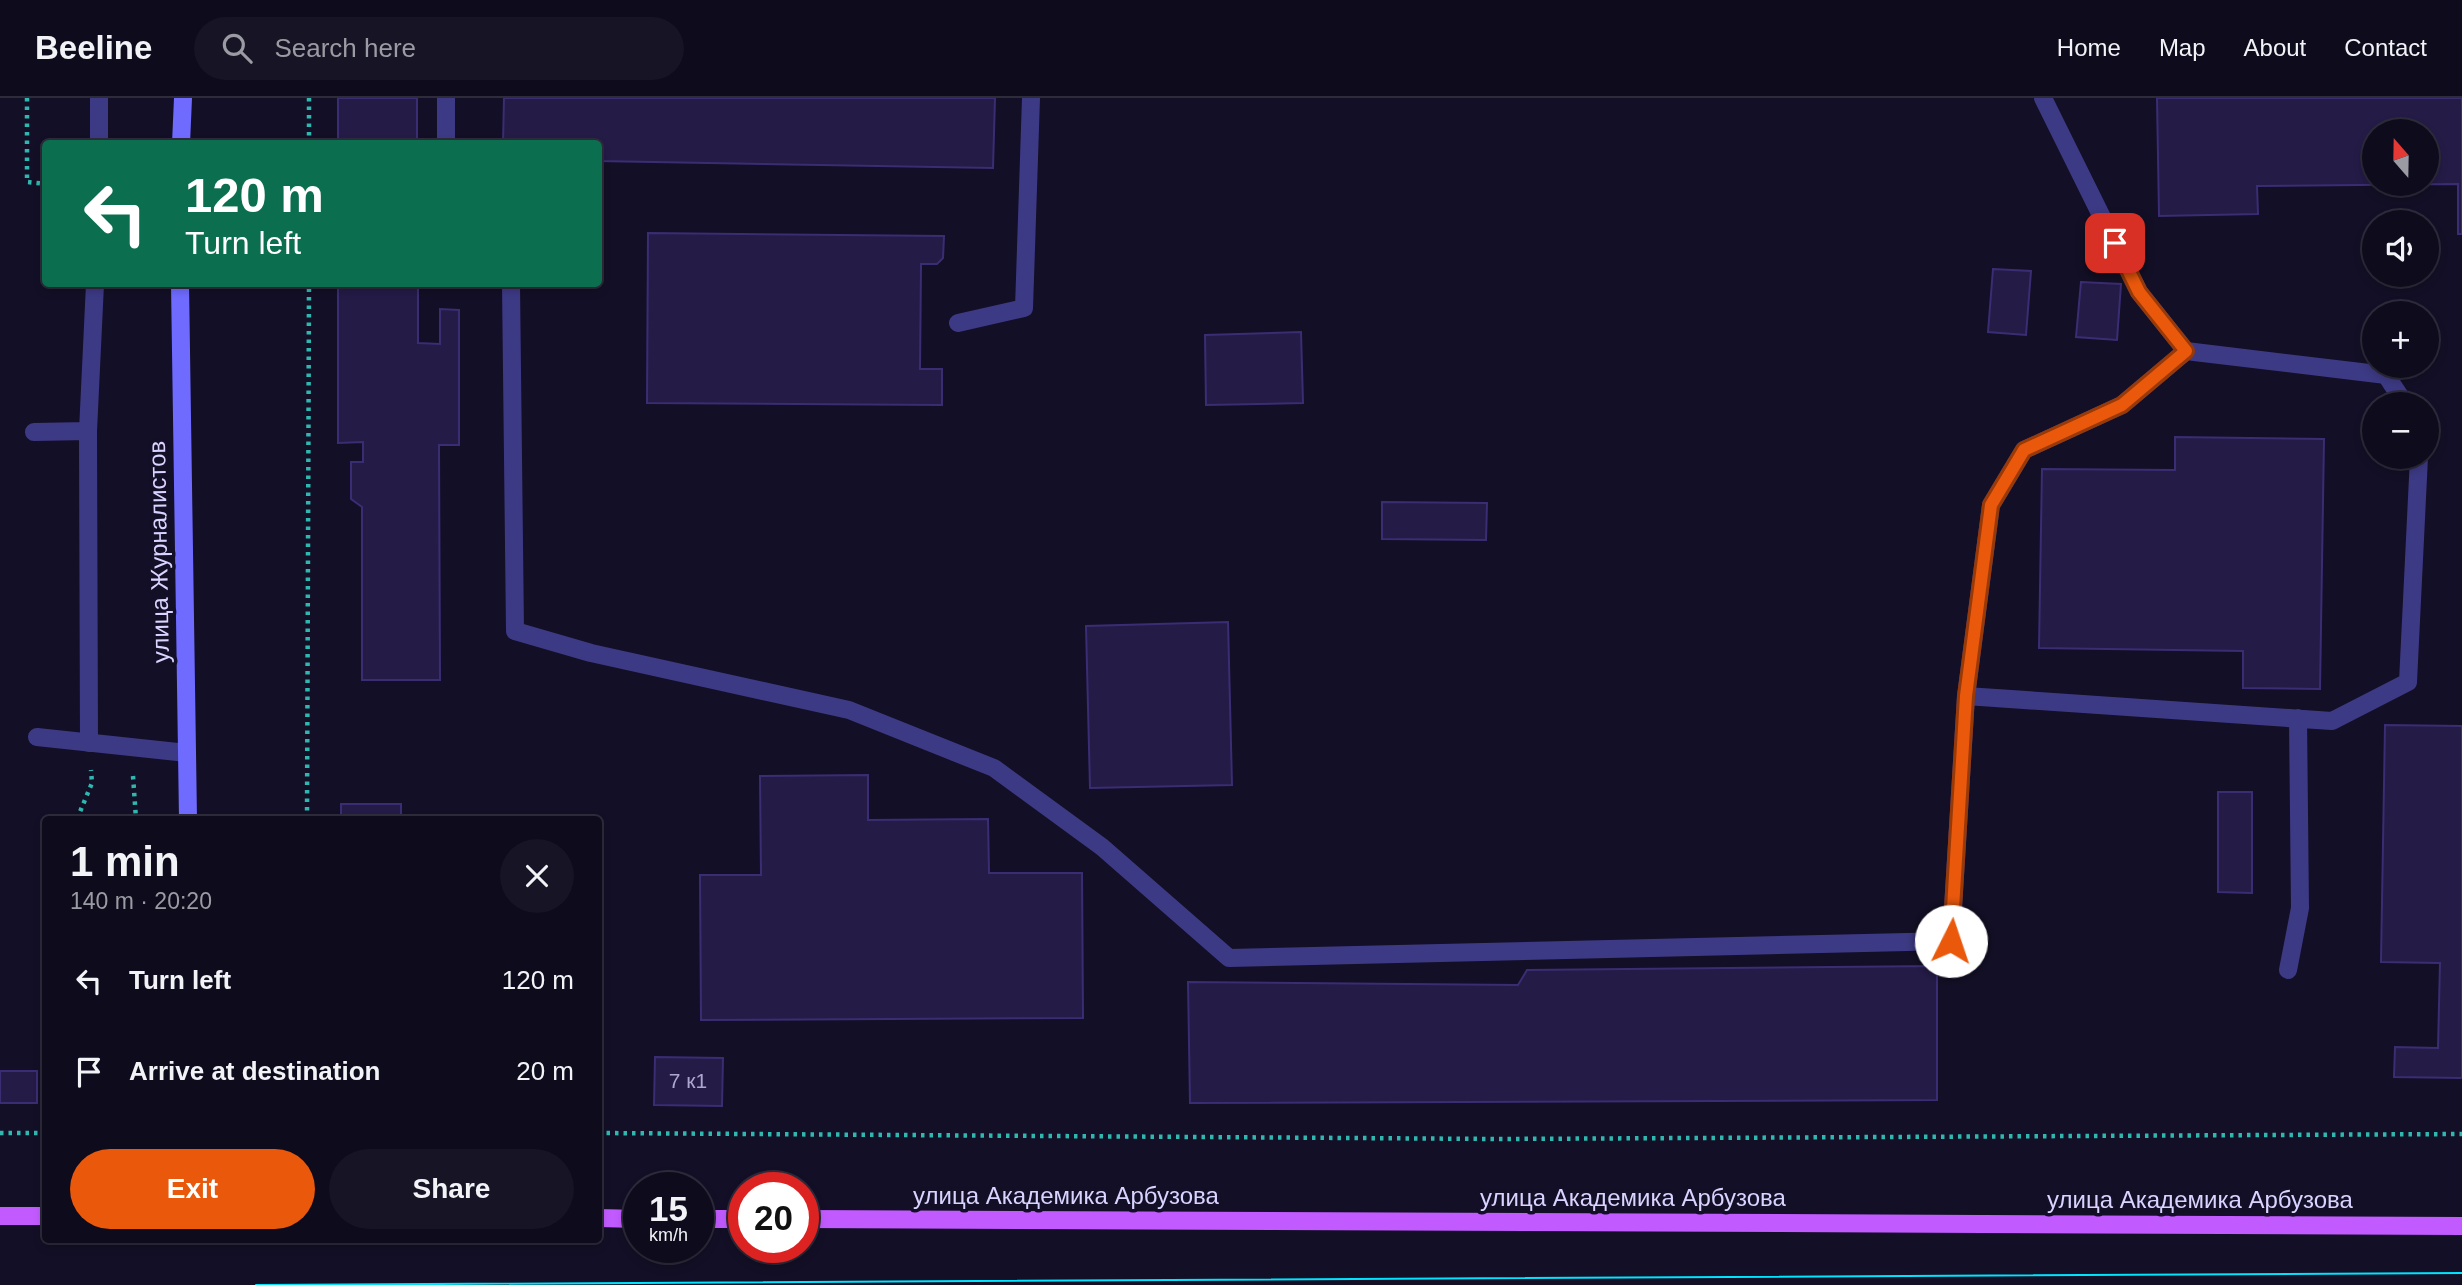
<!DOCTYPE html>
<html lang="en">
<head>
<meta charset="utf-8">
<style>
  body { margin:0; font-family:Arial,sans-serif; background:#171425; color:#f1f3f6; height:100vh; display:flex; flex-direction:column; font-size:26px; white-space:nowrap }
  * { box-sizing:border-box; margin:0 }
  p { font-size:23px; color:#9b9ba3 }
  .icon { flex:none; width:38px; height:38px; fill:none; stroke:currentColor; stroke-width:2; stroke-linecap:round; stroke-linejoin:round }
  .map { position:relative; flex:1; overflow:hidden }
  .drawer { position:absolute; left:42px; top:718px; width:560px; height:427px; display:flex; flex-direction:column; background:#0e0b1c; border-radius:7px; box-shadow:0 4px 10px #0003,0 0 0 2px #2e2b3b }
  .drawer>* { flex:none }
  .top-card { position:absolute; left:42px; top:42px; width:560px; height:147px; border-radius:7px; box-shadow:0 4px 10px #0003,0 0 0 2px #2e2b3b; background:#0b6e4f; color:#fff; overflow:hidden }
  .needle { width:46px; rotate:340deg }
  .tools { position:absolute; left:2362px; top:21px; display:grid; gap:14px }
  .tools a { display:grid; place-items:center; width:77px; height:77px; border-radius:50%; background:#0e0b1c; box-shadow:0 4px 10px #0003,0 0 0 2px #2e2b3b; font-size:35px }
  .speed { position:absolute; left:623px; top:1074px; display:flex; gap:14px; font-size:35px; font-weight:700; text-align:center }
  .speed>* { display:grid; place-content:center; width:91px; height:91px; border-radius:50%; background:#0e0b1c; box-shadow:0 4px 10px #0003,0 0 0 2px #2e2b3b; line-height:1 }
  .speed small { font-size:18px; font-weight:400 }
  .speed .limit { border:10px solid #d22; background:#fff; color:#111 }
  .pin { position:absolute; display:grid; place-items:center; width:60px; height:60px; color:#fff; margin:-30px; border-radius:14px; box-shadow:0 4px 10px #0006 }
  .me { position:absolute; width:77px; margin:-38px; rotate:4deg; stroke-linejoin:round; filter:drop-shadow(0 0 5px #0008) }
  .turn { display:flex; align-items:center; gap:24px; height:147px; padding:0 28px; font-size:32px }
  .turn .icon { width:91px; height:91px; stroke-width:2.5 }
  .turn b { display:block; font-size:49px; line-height:60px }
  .round { display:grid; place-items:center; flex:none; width:74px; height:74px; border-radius:37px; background:#171425 }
  .head { display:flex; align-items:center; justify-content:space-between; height:119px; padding:0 28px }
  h1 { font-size:42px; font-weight:800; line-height:52px }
  .action { display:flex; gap:14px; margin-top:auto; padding:14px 28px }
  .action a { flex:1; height:80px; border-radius:42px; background:#ea580c; color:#fff; font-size:28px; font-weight:800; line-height:80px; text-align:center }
  .action a+a { background:#171425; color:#f1f3f6 }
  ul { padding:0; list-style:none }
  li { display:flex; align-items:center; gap:21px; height:91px; padding:0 28px }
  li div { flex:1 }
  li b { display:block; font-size:26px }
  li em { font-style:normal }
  header { display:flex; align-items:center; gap:42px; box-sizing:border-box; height:98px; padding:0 35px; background:#0e0b1c; border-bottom:2px solid #2e2b3b }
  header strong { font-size:33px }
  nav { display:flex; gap:38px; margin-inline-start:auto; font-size:24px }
  .search { width:490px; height:63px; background:#171425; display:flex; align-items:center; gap:18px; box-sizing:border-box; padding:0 24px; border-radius:38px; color:#9b9ba3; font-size:26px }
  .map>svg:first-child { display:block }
  .building { fill:#241b47; stroke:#3b2d73; stroke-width:2; fill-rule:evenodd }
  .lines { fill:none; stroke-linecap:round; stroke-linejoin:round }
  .path { stroke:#2fb8b0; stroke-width:4.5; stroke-dasharray:3.5 5; stroke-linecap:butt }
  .lane { stroke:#3d3a85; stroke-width:18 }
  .secondary { stroke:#6f6bff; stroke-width:18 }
  .primary { stroke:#c25bff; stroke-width:18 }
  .tram { stroke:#00e5ff; stroke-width:2 }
  .route-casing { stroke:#983908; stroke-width:18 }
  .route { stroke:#ea580c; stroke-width:12 }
  .labels { text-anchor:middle; stroke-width:7; stroke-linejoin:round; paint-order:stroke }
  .number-label { font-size:21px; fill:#aca6d1 }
  .street-label { font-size:24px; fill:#d9d4ff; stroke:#130f26 }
</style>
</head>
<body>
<header>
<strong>Beeline</strong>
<div class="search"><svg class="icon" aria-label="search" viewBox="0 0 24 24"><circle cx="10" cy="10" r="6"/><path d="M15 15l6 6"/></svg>Search here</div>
<nav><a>Home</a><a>Map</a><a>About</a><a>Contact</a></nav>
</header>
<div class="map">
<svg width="2462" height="1187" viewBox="0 0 2462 1187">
  <rect width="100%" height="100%" fill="#130f26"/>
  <path class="building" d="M338,0h79v46h-79z
    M504,0h491l-2,70 -395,-7v-17h-95z
    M2157,0h305v136h-4v-50l-201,2 1,28 -99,2zM2375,33h52v53h-52z
    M648,135l296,3 -1,22 -6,6h-16l-1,105h22v36l-295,-2z
    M1993,171l38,2 -5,64 -38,-3z
    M2081,184l40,2 -4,56 -41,-3z
    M338,186h80v59l22,1v-35l19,1v135h-20l1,235h-78v-173l-11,-8v-37h12v-20l-25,1z
    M1301,234l2,71 -97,2 -1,-70z
    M2175,339l149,2 -4,250 -77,-1v-37l-204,-3 3,-179 133,1z
    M1382,404l105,1 -1,37 -104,-1z
    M1228,524l4,163 -142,3 -4,-162z
    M2385,627l77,1v352l-68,-1 1,-30 43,1 2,-85 -59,-1z
    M868,677v45l120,-1 1,54h93l1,145 -382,2 -1,-145h61l-1,-99z
    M2218,694h34v101l-34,-1z
    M341,706h60v15h-60z
    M1937,868v134l-747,3 -2,-121 330,3 9,-15z
    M655,959l68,1 -1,48 -68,-1z
    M0,973h37v32h-37z"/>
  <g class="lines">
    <path class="path" d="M27,0v84l19,2
      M309,46v-46
      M133,678l3,43
      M77,721l15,-36 -1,-13
      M307,721l2,-535
      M0,1035h46
      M598,1035l901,6 963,-5"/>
    <path class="lane" d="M2043,0l96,194 47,59 200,24 19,29
      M99,46v-46
      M446,46v-46
      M511,186l4,347 76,22 258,57 145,58 108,79 127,111 722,-17 15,-245 366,25 76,-39 11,-225
      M958,225l66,-15 7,-210
      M34,334l54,-1
      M1966,598l25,-191 33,-55 98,-45 64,-54
      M37,639l150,16
      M89,645l-1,-312 7,-147
      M2288,872l12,-62 -2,-190"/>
    <path class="secondary" d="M181,46l2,-46
      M180,186l8,535"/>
    <path class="primary" d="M0,1118h46
      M598,1120l41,1
      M698,1121h46
      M803,1121l1659,7"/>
    <path class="tram" d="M256,1187l2206,-12"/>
  </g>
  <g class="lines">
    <defs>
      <path id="route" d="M1951,843l15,-245 25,-191 33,-55 98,-45 64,-54 -47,-59 -24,-49"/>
    </defs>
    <use href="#route" class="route-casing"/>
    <use href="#route" class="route"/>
  </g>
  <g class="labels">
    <g class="number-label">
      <text x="688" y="990">7 к1</text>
    </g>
    <g class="street-label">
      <text transform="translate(159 454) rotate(-91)" y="8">улица Журналистов</text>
      <text x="1066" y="1106">улица Академика Арбузова</text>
      <text x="1633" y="1108">улица Академика Арбузова</text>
      <text x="2200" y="1110">улица Академика Арбузова</text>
    </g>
  </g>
</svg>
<div class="tools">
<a><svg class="needle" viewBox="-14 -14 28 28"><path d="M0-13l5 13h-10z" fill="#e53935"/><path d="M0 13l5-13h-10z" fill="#9b9ba3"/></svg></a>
<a><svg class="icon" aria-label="sound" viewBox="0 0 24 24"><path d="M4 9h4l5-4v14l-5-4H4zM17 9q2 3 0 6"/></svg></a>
<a>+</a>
<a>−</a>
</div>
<div class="speed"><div>15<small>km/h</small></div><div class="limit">20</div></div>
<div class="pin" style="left:2115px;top:145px;background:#d93025"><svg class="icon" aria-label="arrive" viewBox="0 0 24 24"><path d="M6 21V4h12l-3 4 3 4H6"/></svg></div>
<svg class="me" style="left:1951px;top:843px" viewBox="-20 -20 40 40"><circle r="19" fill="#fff"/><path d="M0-13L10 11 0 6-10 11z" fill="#ea580c"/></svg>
<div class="top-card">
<div class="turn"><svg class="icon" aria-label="left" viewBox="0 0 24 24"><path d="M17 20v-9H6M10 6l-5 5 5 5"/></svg><div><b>120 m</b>Turn left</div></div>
</div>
<section class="drawer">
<div class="head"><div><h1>1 min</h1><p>140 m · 20:20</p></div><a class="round"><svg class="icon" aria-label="close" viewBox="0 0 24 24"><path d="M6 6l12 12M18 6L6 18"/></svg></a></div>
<ul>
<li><svg class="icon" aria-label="left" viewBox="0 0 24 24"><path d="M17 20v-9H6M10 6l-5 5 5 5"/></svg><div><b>Turn left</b></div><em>120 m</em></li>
<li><svg class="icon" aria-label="arrive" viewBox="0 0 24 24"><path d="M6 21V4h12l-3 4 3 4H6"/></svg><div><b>Arrive at destination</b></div><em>20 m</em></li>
</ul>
<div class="action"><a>Exit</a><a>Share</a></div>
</section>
</div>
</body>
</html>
